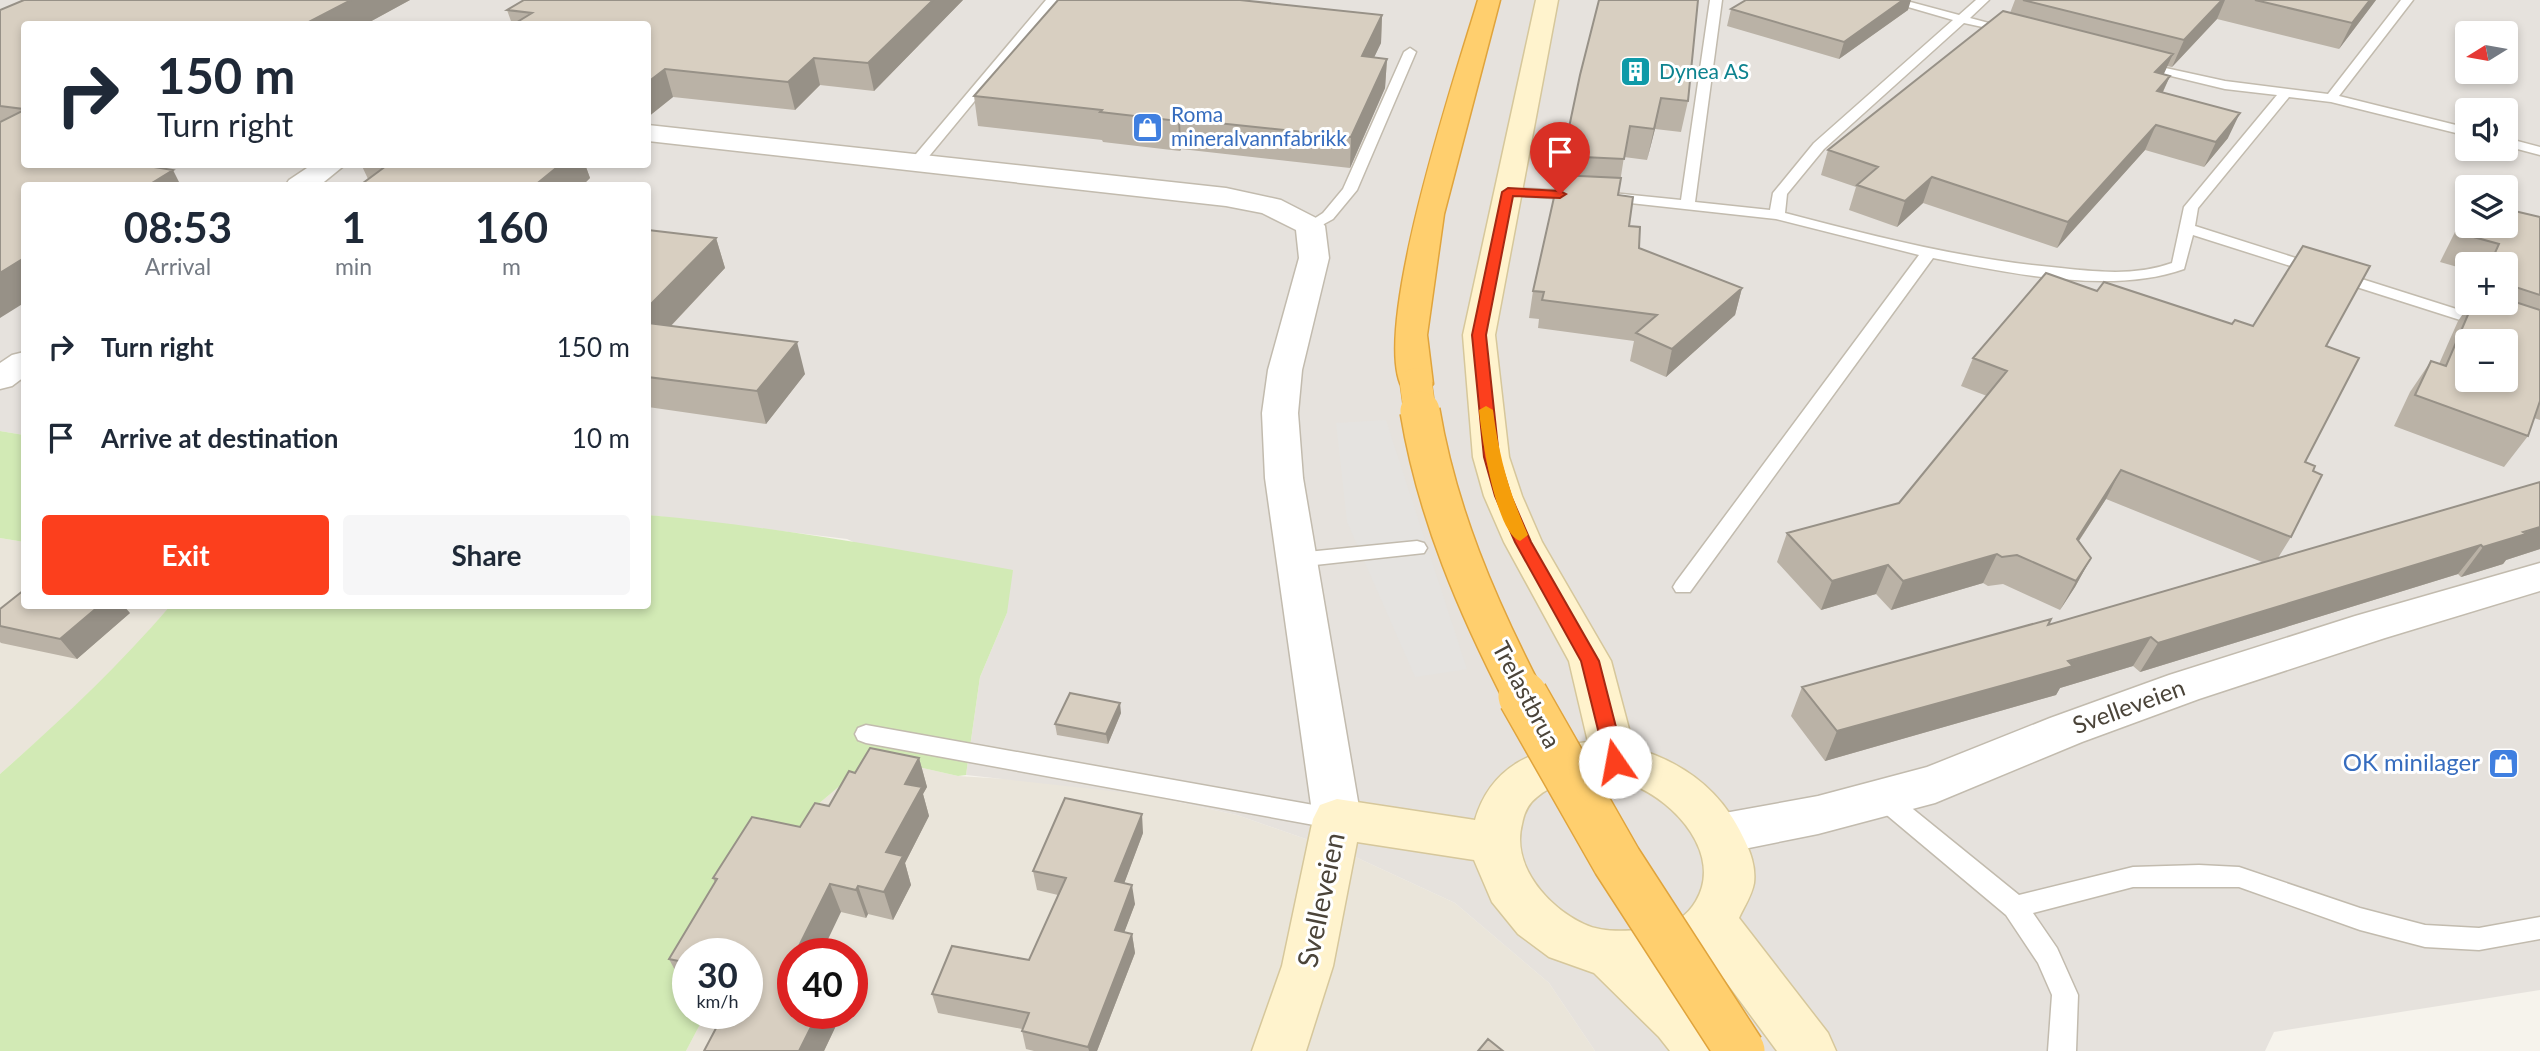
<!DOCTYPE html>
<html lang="en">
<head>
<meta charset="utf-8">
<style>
  body { margin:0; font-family:Lato,sans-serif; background:#f6f6f7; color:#1f2937; height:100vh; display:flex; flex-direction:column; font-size:26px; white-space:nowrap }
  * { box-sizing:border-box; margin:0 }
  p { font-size:23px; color:#747a83 }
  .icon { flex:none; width:38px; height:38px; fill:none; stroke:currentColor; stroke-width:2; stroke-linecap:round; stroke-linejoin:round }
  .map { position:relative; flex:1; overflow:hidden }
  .details { position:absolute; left:21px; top:182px; width:630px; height:427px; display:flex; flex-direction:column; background:#fff; border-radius:7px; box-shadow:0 4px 10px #0003 }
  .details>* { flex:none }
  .guide { position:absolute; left:21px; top:21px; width:630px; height:147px; border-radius:7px; box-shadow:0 4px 10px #0003; background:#fff; color:#1f2937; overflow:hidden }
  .needle { width:46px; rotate:259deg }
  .tools { position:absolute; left:2455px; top:21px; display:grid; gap:14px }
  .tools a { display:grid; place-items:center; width:63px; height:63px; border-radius:7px; background:#fff; box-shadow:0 4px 10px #0003; font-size:35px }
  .speed { position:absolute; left:672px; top:938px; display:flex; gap:14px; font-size:35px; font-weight:700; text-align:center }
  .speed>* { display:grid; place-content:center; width:91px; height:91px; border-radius:50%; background:#fff; box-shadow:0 4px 10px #0003; line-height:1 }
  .speed small { font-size:18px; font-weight:400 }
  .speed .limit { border:10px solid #d22; background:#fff; color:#111 }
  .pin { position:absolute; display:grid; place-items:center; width:60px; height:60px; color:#fff; margin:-72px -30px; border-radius:50% 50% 50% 0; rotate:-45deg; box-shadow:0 0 7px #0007 }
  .pin .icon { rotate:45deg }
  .me { position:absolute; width:77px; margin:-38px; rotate:348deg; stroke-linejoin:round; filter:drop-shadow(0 0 5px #0008) }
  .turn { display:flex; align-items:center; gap:24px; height:147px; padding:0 21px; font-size:32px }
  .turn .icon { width:91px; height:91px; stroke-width:2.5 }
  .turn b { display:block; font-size:49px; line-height:60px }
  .eta { display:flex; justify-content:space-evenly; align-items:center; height:119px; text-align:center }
  .eta b { font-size:42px; font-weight:700; line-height:49px }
  .action { display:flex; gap:14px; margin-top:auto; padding:14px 21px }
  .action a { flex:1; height:80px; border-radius:7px; background:#fc3f1d; color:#fff; font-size:28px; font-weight:700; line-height:80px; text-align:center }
  .action a+a { background:#f6f6f7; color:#1f2937 }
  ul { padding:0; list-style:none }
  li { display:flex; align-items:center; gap:21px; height:91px; padding:0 21px }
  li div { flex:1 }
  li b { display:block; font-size:26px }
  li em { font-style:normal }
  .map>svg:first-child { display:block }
  .residential { fill:#eae5da; fill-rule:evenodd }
  .industrial { fill:#e6e2dd; fill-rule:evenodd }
  .green { fill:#d2eab5 }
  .parking { fill:#e5e3e0 }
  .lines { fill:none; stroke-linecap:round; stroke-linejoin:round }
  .lane-casing { stroke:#c2bbae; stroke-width:3 }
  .street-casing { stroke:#c2bbae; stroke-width:3 }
  .secondary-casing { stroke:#d6c79b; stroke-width:3 }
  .highway-casing { stroke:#e0a43c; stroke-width:3 }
  .lane { fill:#fff; fill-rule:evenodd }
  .street { fill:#fff; fill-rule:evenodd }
  .secondary { fill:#fff3cd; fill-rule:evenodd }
  .highway { fill:#ffcf6e; fill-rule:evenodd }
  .highway-bridge-far2-casing { stroke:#e0a43c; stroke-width:33; stroke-linecap:butt }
  .highway-bridge-far1-casing { stroke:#e0a43c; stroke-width:42; stroke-linecap:butt }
  .highway-bridge-casing { stroke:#e0a43c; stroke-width:52; stroke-linecap:butt }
  .highway-bridge-far2 { stroke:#ffcf6e; stroke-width:32 }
  .highway-bridge-far1 { stroke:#ffcf6e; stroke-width:39 }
  .highway-bridge { stroke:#ffcf6e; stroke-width:49 }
  .wall { fill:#bab2a6 }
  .shaded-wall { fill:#979187 }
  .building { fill:#d8cfc1; stroke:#979187; stroke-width:2; fill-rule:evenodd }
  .route { fill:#fc3f1d; stroke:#a42913; stroke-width:2 }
  .slow { fill:#f59e0b }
  .labels { text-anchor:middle; stroke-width:6; stroke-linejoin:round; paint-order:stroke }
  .far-culture-label { font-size:21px; fill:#0d838f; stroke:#fff; text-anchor:start }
  .far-shop-label { font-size:21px; fill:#366cbe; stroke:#fff; text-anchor:start }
  .street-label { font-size:24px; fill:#4b4439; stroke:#fff }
  .shop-label { font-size:24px; fill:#366cbe; stroke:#fff; text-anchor:end }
  .near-street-label { font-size:28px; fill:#4b4439; stroke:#fff }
</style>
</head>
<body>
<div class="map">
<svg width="2540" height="1051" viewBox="0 0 2540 1051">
  <rect width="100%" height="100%" fill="#f6f3ec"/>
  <path class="residential" d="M0,538l24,4v64h146l-35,41 -74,73 -61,54z
    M874,757l84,19 94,6 95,13 90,20 112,39 106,49 94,80 46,68h-909l20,-38h41v-59l69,-148zM793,954h59v59h-59z"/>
  <path class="industrial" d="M0,0h2540v990l-266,42 -9,19h-670l-46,-68 -94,-80 -106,-49 -112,-39 -90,-20 -181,-20 14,-98 27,-64 -160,-74 -199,-24v-329h-624v249l-24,-4zM24,24h624v140h-624zM2468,33h38v39h-38zM2468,110h38v39h-38zM2468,187h38v39h-38zM2468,264h38v39h-38zM2468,341h38v39h-38z"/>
  <path class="green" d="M0,431l24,4v107l-24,-4z
    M648,515c123,11 243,33 365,55l-6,43 -27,64 -14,98 -8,1 -84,-19 -58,49 -78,148h-50v59h18l-20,38h-686v-277c60,-53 118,-107 170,-168h478z"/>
  <path class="parking" d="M1386,420l81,249 -52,8 -68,-155 -11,-99z"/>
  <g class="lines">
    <defs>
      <path id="lane" d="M1046,0h12l-137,166h-10v-6z
        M1710,0h12l-27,202 75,8 3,-17 41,-50 139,-123 -69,-20h19l56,15 17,-15h13l-19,18 45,12v4l-51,-11 -140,126 -37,45 -2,19c91,24 182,47 276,55 37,4 75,8 111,-5l12,-56 93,-112 -52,-6 -87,-21v-6l87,19 103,13 73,-94h12l-74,96 129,32v8l-137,-34 -42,-5 -91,111 -3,18 296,94 2,3 -8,5 -6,-2 -286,-91 -9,34c-72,26 -177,4 -251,-11l-243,334h-14l-3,-5 3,-5 243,-327 -143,-36 -164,-18 -109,-6v-6l5,-1 104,5 69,7z
        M1410,48l6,4 -59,138 -24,29 -18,10h-10l-2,-3 20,-13 20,-24 61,-137z
        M2506,138l34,9v8l-34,-9z
        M1417,541l7,2 3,5 -3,5 -127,14 -7,-2 -3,-5 3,-5 7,-2z
        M866,725l470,84 8,3 4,7 -4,7 -8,3 -470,-86 -8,-3 -3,-6 3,-6z
        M1884,789l8,3 127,103 114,-28 66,-2 40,2 121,41 65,17 54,3 61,-11v22l-61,11 -54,-3 -65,-17 -121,-43h-106l-100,26 24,35 21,47 -2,56h-28l4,-56 -14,-32 -32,-48 -130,-109 -4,-7 4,-7z"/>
      <path id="street" d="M648,125l578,63 55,12 39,20 5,6 4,32 -27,112 -4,43 5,65 58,341 -7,14 -17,6 -17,-6 -7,-14 -48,-341 -3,-65 6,-43 31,-112 -3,-28 -34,-17 -36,-7 -578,-65z
        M313,164h33l-27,22h-34l4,-6z
        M24,352v25l-12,9 -12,3v-26l12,-8z
        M2540,563v28l-155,47 -186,61 -117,43 -147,61 -117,31 -99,20 -17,-6 -7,-14 7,-14 17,-6 99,-18 109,-29 123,-49 119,-43 186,-59z"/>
      <path id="secondary" d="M1536,0h22l-63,335 14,122 13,39 20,46 69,119 23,87c49,14 87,42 109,89 7,14 13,29 11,46 -2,12 -10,24 -15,35l89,115 8,18h-59l-70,-95 -42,16c25,24 51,46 65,79h-60l-11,-14 -65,-64 -45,-16 -31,-23 -26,-32 -18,-42 -117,-18 -24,124 -27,85h-54l30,-85 31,-147 7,-14 17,-6 138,21c16,-55 60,-72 113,-78l-19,-81 -65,-119 -20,-46 -11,-39 -10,-122zM1586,778c15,1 33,1 47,7 43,17 90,70 63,116 -8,14 -22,24 -38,26 -21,4 -54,7 -74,-3 -36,-17 -73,-58 -62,-100 2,-11 6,-20 15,-27 14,-12 31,-16 49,-19z"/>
      <path id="highway" d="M1478,0h22l-56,214 -17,121 6,49 -5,7 -12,3 -12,-3c-37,-53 54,-323 74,-391z"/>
    </defs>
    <use href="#lane" class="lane-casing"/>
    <use href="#street" class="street-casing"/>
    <use href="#secondary" class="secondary-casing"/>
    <use href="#highway" class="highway-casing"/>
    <use href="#lane" class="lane"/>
    <use href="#street" class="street"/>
    <use href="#secondary" class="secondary"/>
    <use href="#highway" class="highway"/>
    <defs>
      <path id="highway-bridge-far2" d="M1416,384l4,29"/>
      <path id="highway-bridge-far1" d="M1420,411c17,102 57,195 104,286"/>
      <path id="highway-bridge" d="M1523,696l94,165 123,190"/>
    </defs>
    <use href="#highway-bridge-far2" class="highway-bridge-far2-casing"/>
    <use href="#highway-bridge-far1" class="highway-bridge-far1-casing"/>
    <use href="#highway-bridge" class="highway-bridge-casing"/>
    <use href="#highway-bridge-far2" class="highway-bridge-far2"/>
    <use href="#highway-bridge-far1" class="highway-bridge-far1"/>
    <use href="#highway-bridge" class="highway-bridge"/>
  </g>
  <path class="wall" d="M24,0h386l-44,24h-342v140l-24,154v-308z
    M963,0l-89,91 -54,-6 -25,25 -122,-13 -25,20v-93h-136l-5,-14z
    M2015,0h361l-37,49 -122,-30 -45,48 -5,-1 -4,9 7,1 -7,16 65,46 -24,29 -59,-17 -88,98 -134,-45 -26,24 -48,-17 7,-23 -35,-12 7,-25 182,-137z
    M1731,9l177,1 -69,49 -112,-33z
    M1382,15l-1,28 -7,14 13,2 -2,29 -35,80 -169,-19 -1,2 -77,-9 -1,-2 -124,-14 -4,-30z
    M1580,75l108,26 -7,31 -26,-3 -8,31 -23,-3 -6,38 21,53 103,40 -7,27 -69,62 -36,-16 4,-20 -96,-13 1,-9 -10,-1 4,-27 27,-116z
    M361,164h228l-3,3 4,11 -8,8h-223l9,-7z
    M2468,212v14l72,-9v203l-6,-2 -6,18 -24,31 -110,-41 16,-34 21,-31 8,3 19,-43 9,-13 -3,-1 4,-7v3h38v-39h-38v6l-28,-8 16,-32z
    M648,230l68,8 9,30 -54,58 134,48 -39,50 -118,-17z
    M2097,291l135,33 21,2 73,20 -35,191 -13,21 262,-76v67l-34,11 -3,4 -42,13 -3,-3 -318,98 -7,-6 -73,22 -4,7 -231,66 -34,-45 11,-29 247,-62 213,-63 -156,-63 -27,42 12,17 -16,29 -15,23 -57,-26 -15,2 -5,-3 -92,27 -15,-16 -55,16 -44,-48 10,-29 112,-30 88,-107 -26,-10 12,-28z
    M0,609l130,4 -53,46 -76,-16 -1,-1z
    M1121,713l-13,31 -51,-9 -2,-11z
    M919,758l8,29 -4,7 6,22 -24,47 6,22 -18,35 -25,-6 -2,4 -25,-6 -48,42v59h49l-18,38 -77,-38v-59h-59v34l-4,-1 -15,-28 46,-76 -2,-5 87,-51 29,-21 26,-33z
    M1143,833l-19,50 11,21 -11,28 8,2 3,19 -38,98h-63l-8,-2 -4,-18v-2l-84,-16 -6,-19 97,-34 29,-65 -21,-5 -4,-19z"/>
  <path class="shaded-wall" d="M351,0h59l-44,24h-61z
    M933,0h30l-89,91 -6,-28z
    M1903,0h8l-3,10 -69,49 5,-17z
    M2222,0h3l-8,19 -45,48 12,-27z
    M2370,0h6l-37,49 13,-26z
    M1382,15l-1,28 -20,42 1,-29z
    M2173,54l-11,24 -7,-6z
    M814,58l6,27 -25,25 -7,-28z
    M1387,59l-2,29 -35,80 1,-31z
    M665,69l8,28 -25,20v-35z
    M2170,76l-11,24 -2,-9z
    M1661,98l-6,31 -8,31z
    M2240,113l-12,25 -24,29 12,-25z
    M1180,119l1,30 -1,2 -2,-30z
    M2156,125l-11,25 -88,98 11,-26z
    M561,164h28l-3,3 4,11 -8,8h-48z
    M173,170l8,16h-34z
    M1932,177l-9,26 -26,24 8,-26z
    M716,238l9,30 -77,82v-43z
    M24,258v45l-24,15v-45z
    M1742,288l-7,27 -69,62 6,-28z
    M797,342l8,32 -39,50 -9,-33z
    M2121,470l-15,29 -45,69 16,-29z
    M2540,527v22l-34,11 -3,4 -42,13 22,-30z
    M2481,545l-23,29 -318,98 18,-29z
    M1997,554l-14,29 -92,27 12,-29z
    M2091,558l-16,29 -15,23 16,-29z
    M1888,565l-12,29 -55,16 11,-29z
    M99,606h25l6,7 -53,46 -17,-20z
    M2151,637l-18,29 -73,22 -4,7 -231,66 12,-30z
    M1120,703l1,10 -13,31 -2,-10z
    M919,758l8,29 -4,7 6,22 -24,47 6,22 -18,35 -9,-28 2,-40 19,-68z
    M1142,814l1,19 -25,67 -3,-19z
    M830,884l11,28 -20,42h-26z
    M1132,885l3,19 -17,45 -3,-19z
    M858,886l10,28 -2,4 -10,-28z
    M1132,934l3,19 -38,98h-8l-1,-4z
    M818,1013h24l-18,38h-25z"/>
  <path class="building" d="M24,0h327l-46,24h-281v85l-24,-3v-96z
    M524,0h409l-65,63 -54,-5 -26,24 -123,-13 -17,13v-58h-134l18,-11 -25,-3z
    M1058,0h182l142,15 -20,41 25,3 -36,78 -171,-18 -2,2 -78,-9 2,-2 -128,-14z
    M1599,0h99l-10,101 -27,-3 -7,31 -24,-3 -6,33 -61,-3 17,-81z
    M1746,0h157l-59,42 -113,-33z
    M2023,0h199l-38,40z
    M2255,0h115l-18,23z
    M2003,11l170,43 -18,18 15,4 -13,15 83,22 -24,29 -60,-17 -88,97 -136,-45 -27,24 -48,-16 21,-18 -50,-17z
    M24,110v54h111l38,6 -26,16h-123v72l-24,15v-151z
    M371,164h190l-27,22h-175l27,-20z
    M1559,175l62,3 -3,17 15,2 -4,29 11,1 -1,21 103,40 -70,61 -36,-16 21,-18 -115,-15 2,-8 -11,-1z
    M2506,209l34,8v78l-34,-11v-20h-16l9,-20 -40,-11 9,-18v11h38z
    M648,230l68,8 -68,69z
    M2303,246l67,20 -44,80 33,12 -54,104 10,4 -2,5 9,4 -31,62 -170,-67 -44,69 14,19 -15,23 -59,-26 -15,2 -5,-3 -94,27 -15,-16 -56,16 -45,-48 112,-30 108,-132 -34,-13 73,-85 51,18 7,-9 128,42 3,-4 18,6z
    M2506,299l34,11v91l-12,35 -113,-41 16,-34 15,5 27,-63h33zM2468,341h38v39h-38z
    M648,323l149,19 -40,49 -109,-14z
    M2540,482v45l-17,5 3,2 -43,13 -2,-2 -323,98 -7,-6 -83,24 5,5 -236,65 -35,-44 249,-68 -3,6z
    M24,590v16h75l-39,33 -60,-13v-17z
    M1070,693l50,10 -14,31 -51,-10z
    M870,748l49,10 -14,26 17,3 -36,65 17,4 -19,36 -26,-6 -2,4 -26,-6 -35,70h-2v59h25l-19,38h-95l20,-38h23v-59h-59v9l-19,-4 48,-80 -4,-1 39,-61 48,10 15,-24 14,3 20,-35 6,2z
    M1065,798l77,16 -27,67 17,4 -17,45 17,4 -44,113 -66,-16 7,-18 -97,-19 20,-48 77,14 37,-82 -33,-7z
    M1488,1039l15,12h-25z"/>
  <path class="route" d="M1508,188l52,3 6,3 -6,4 -47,-2 -27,139 13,122 12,39 20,46 68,119 26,101 -3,5 -7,2 -6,-2 -3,-5 -25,-101 -66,-119 -20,-46 -11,-39 -12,-122 30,-143z"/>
  <path class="slow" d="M1486,406l7,4c6,47 16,82 35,125l-8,6c-24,-7 -39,-107 -41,-131z"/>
  <defs>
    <symbol id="building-square" viewBox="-11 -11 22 22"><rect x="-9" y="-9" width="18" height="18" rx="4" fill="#0f9aa8" stroke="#fff"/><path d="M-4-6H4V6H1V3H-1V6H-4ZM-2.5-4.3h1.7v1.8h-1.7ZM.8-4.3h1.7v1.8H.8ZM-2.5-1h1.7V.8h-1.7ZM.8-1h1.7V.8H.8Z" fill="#fff"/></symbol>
    <symbol id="shop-square" viewBox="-11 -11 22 22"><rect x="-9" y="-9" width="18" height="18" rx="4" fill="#3f7fe0" stroke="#fff"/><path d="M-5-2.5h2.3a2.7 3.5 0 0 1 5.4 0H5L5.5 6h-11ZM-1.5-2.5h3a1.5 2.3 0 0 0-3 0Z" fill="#fff"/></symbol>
  </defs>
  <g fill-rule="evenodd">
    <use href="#building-square" x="1618" y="54" width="35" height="35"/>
    <use href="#shop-square" x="1130" y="110" width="35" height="35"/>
    <use href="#shop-square" x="2486" y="746" width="35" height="35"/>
  </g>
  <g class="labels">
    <g class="far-culture-label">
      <text x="1659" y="79">Dynea AS</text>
    </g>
    <g class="far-shop-label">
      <text x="1171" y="122">Roma<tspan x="1171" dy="24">mineralvannfabrikk</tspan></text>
    </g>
    <g class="street-label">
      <text transform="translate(1526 695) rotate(62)" y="8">Trelastbrua</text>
      <text transform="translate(2129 707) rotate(-20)" y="8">Svelleveien</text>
    </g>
    <g class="shop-label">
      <text x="2480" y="771">OK minilager</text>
    </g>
    <g class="near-street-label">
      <text transform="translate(1321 900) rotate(-78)" y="10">Svelleveien</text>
    </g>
  </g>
</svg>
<div class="tools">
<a><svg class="needle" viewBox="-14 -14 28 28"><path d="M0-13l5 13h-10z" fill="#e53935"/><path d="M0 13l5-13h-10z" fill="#747a83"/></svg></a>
<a><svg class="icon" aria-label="sound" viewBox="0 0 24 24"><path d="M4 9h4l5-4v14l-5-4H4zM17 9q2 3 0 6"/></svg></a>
<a><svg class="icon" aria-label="layers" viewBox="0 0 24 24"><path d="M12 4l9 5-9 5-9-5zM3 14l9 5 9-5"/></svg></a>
<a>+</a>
<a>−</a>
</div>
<div class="speed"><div>30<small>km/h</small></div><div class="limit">40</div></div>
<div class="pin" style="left:1560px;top:194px;background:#d93025"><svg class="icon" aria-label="arrive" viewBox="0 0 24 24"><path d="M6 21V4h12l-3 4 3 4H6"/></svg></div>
<svg class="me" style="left:1615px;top:762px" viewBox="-20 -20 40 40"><circle r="19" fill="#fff"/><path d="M0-13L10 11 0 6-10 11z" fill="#fc3f1d"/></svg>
<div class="guide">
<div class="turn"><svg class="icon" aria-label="right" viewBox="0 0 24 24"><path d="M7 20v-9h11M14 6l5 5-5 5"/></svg><div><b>150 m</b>Turn right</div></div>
</div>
<section class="details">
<div class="eta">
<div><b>08:53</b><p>Arrival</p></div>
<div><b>1</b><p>min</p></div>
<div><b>160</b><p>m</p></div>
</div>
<ul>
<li><svg class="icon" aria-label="right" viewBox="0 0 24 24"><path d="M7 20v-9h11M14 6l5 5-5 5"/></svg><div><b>Turn right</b></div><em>150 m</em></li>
<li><svg class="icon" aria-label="arrive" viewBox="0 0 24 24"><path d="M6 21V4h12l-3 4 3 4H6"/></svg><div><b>Arrive at destination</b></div><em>10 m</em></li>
</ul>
<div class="action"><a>Exit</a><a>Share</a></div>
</section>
</div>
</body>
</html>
